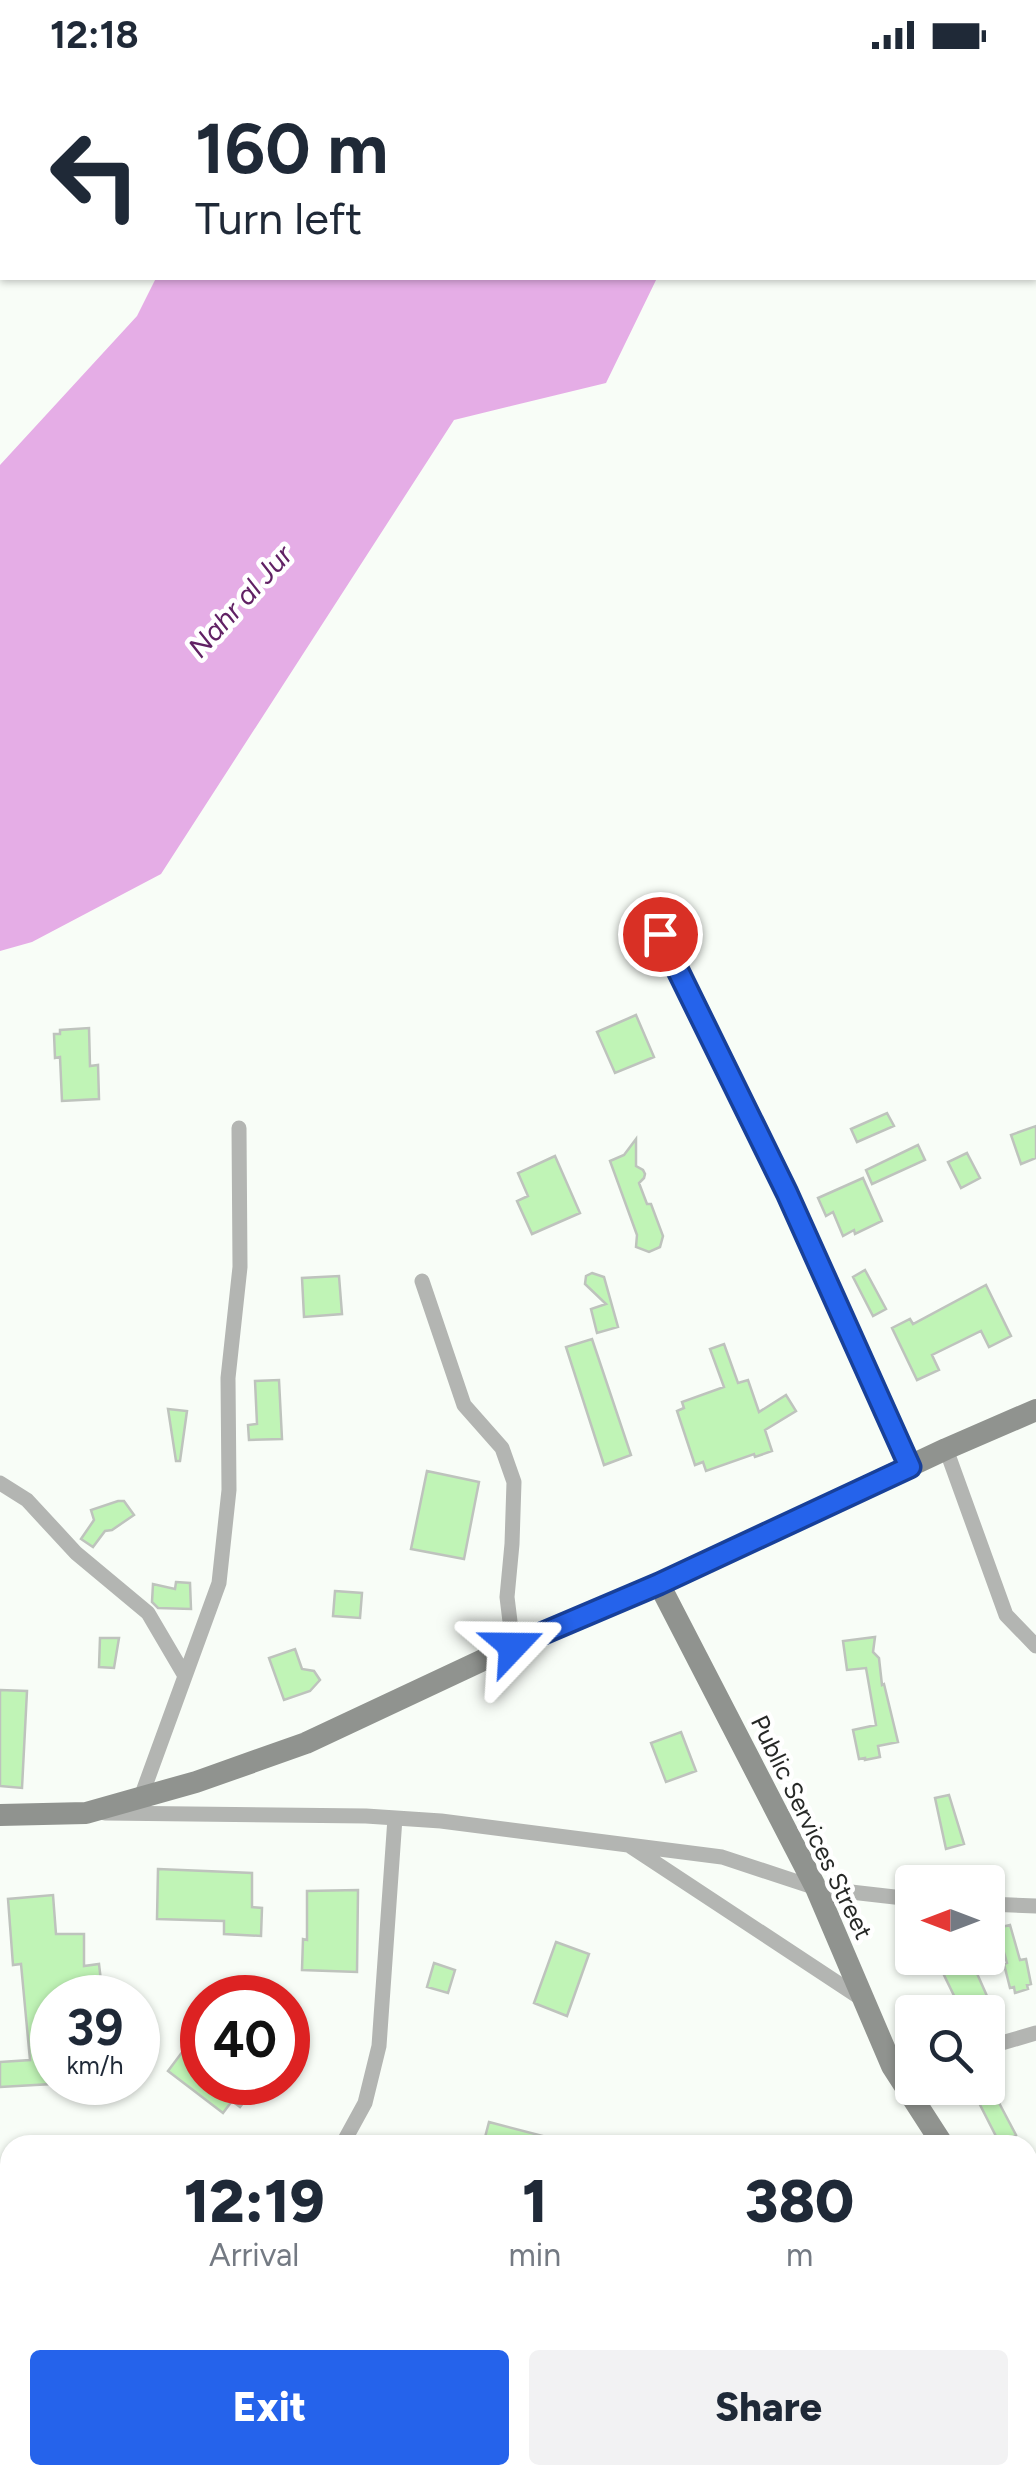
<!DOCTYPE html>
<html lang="en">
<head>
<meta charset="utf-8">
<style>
  body { margin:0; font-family:Figtree,sans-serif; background:#f2f2f3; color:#1f2937; height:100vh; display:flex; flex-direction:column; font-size:38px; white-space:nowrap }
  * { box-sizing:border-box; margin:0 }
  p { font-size:32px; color:#747a83 }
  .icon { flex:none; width:55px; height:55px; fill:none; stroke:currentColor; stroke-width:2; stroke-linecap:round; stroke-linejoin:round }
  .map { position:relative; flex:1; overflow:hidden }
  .side { position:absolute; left:0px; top:2065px; width:1038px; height:350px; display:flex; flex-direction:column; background:#fff; border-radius:30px 30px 0 0; box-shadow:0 2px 8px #0004 }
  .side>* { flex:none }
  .hud { position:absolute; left:0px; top:0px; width:1038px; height:210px; box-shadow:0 2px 8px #0004; background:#fff; color:#1f2937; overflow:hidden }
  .needle { width:65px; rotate:270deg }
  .buttons { position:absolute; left:895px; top:1795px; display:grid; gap:20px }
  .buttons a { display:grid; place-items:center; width:110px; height:110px; border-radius:10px; background:#fff; box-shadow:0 2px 8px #0004; font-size:50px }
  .speed { position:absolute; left:30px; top:1905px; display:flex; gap:20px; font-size:50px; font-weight:700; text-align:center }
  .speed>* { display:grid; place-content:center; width:130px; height:130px; border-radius:50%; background:#fff; box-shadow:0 2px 8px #0004; line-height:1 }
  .speed small { font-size:25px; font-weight:400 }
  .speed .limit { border:15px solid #d22; background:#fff; color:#111 }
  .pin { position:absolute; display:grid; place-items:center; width:85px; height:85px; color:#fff; margin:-42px; border:5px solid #fff; border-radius:50%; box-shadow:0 2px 10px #0007 }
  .me { position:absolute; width:110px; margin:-55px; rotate:67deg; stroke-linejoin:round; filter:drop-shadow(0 0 8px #0008) }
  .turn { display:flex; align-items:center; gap:35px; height:210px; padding:0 30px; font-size:45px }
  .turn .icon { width:130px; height:130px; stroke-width:2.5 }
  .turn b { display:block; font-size:70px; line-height:85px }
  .eta { display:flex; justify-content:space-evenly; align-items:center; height:170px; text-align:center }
  .eta b { font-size:60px; font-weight:800; line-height:70px }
  .action { display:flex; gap:20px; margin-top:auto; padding:20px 30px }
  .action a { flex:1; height:115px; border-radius:10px; background:#2563eb; color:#fff; font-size:40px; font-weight:800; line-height:115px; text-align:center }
  .action a+a { background:#f2f2f3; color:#1f2937 }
  .status { display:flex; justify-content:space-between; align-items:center; height:70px; padding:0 50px; background:#fff; direction:ltr }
  .status svg { height:28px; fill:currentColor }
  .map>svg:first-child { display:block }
  .water { fill:#e5ade6 }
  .building { fill:#c0f4b6; stroke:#bec3bd; stroke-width:2.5 }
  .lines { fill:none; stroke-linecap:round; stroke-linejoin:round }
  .street { stroke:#b3b5b2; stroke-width:15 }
  .secondary { stroke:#90938f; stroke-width:22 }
  .route-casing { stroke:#184099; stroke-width:25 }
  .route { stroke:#2563eb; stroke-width:18 }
  .labels { text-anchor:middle; stroke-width:9; stroke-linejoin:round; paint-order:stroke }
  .street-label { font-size:25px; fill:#262826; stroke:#fff }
  .water-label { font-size:28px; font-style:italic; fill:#612164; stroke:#fff }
</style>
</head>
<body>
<div class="status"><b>12:18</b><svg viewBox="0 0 49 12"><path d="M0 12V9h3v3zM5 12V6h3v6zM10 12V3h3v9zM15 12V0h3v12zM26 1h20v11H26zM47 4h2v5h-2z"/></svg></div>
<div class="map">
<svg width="1036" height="2415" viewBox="0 0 1036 2415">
  <rect width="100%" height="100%" fill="#f8fdf7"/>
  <path class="water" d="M260,0h486l-1,2h-486z
    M156,208h501l-51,105 -152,37 -293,454 -129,68 -32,9v-486l137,-149z"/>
  <path class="building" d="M636,945l18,42 -39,16 -18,-41z
    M89,958l1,38 8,-1 1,34 -37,2 -2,-44 -5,1 -1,-24h6v-4z
    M887,1043l7,13 -37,16 -6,-13z
    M1036,1056v32l-15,6 -10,-29z
    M636,1069v27l7,4 2,4 -1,4 -5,5 8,21h4l12,32 -3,11 -11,5 -13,-5 1,-12 -27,-74 14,-6z
    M918,1075l7,15 -53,24 -6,-14z
    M967,1083l13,25 -19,10 -13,-26z
    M555,1086l25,57 -48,21 -15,-33 11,-5 -10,-23z
    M863,1108l19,43 -27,13 -1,-4 -11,6 -10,-24 -7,4 -8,-18z
    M865,1200l21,39 -13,7 -20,-39z
    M592,1203l12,4 14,50 -21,6 -6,-24 15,-5 -21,-20 1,-8z
    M339,1206l3,38 -38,3 -2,-39z
    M986,1215l25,51 -22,11 -8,-16 -49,24 7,15 -22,10 -25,-52 18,-9 3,5z
    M592,1269l39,116 -27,10 -38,-118z
    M724,1274l14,39 10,-3 11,32 27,-17 10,16 -31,19 7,21 -17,6 -1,-3 -48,17 -3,-9 -8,3 -18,-54 7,-3 -2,-6 42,-15 -14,-38z
    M279,1310l3,59 -33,1 -1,-15 9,-1 -2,-43z
    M168,1339l19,2 -7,50h-4z
    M427,1401l52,11 -15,77 -53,-10z
    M118,1431h6l10,14 -22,15 -7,1 -12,16 -12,-8 13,-19 -3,-10z
    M176,1512l14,1 1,26 -33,-1 -6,-6 1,-18 22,5z
    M335,1521l27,2 -2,25 -27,-2z
    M875,1567l-2,15 6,6 3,27 2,-1 14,58 -20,4 2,11 -15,3v-2l-6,1 -6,-29 23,-5 -10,-57 -19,2 -4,-29z
    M100,1568h19l-5,30 -15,-1z
    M295,1579l7,20 12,2 6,9 -10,11 -26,9 -15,-42z
    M0,1620l27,1 -5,97 -22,-2z
    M681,1662l15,39 -30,11 -15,-39z
    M949,1725l15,49 -18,5 -11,-51z
    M158,1799l94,4v34l10,1 -1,28 -37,-2v-13l-67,-2z
    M358,1820l-1,82 -55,-2 1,-31 4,1v-49z
    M53,1825l3,39h28v32l15,-2 4,34h-51v86l-52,3v-25l30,-2 -9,-96 -8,1 -5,-66z
    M1010,1855l10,35 6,-1 5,25 -4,1 1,4 -13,4 -1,-6 -4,1 -6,-24 3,-1 -10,-35z
    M556,1872l33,12 -22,62 -33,-13z
    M971,1890l16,36 7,16h-32l-19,-39z
    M434,1893l21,7 -7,23 -21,-6z
    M186,1977l16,13v22h36l13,11 -11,14 -8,-6 -9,12 -55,-42z
    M988,2012l28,53 -16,9 -25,-49 7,-7h6z
    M489,2052l69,18v5h-75z"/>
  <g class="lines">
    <path class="street" d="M660,864l127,259 123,274
      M422,1211l42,124 38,43 12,34 -2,62 -5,53 6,49
      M946,1379l60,166 30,31
      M0,1413l27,17 49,53 72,60 37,63
      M141,1727l78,-214 10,-93 -1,-112 12,-111 -1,-139
      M105,1743l261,3 75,5 281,36 94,31 96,11
      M630,1776l232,153
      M988,1834l48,2
      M988,1977l48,-14
      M892,1996l20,-4
      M342,2075l23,-42 14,-57 16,-228
      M0,2238l10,12
      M170,2415l2,-10"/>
    <path class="secondary" d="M659,1514l157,304 76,178 51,79
      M0,1745l86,-2 110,-31 110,-39 207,-97 146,-62 287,-135 90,-39
      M1028,2182l8,9
      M1016,2415l9,-10"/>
  </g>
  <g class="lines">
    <defs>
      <path id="route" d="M513,1576l146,-62 251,-117 -123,-274 -127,-259"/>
    </defs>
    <use href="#route" class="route-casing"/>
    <use href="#route" class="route"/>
  </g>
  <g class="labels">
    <g class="street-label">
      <text transform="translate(812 1757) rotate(64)" y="9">Public Services Street</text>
    </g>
    <g class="water-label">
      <text transform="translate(240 531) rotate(-48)" y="10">Nahr al Jur</text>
    </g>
  </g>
</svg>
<div class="buttons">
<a><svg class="needle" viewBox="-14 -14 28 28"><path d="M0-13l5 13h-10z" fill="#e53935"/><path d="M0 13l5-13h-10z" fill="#747a83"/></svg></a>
<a><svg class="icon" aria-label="search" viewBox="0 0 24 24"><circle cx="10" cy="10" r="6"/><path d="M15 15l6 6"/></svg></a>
</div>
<div class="speed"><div>39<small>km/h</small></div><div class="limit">40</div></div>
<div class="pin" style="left:660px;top:864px;background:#d93025"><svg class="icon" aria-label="arrive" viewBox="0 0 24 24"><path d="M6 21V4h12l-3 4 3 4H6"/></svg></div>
<svg class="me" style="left:513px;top:1576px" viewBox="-20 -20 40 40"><path d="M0-17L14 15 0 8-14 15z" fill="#2563eb" stroke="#fff" stroke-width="4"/></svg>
<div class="hud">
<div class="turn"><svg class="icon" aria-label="left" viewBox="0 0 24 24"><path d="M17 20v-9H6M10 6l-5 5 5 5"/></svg><div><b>160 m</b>Turn left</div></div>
</div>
<section class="side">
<div class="eta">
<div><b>12:19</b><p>Arrival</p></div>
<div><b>1</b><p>min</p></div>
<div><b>380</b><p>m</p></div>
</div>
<div class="action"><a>Exit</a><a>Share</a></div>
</section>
</div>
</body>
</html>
